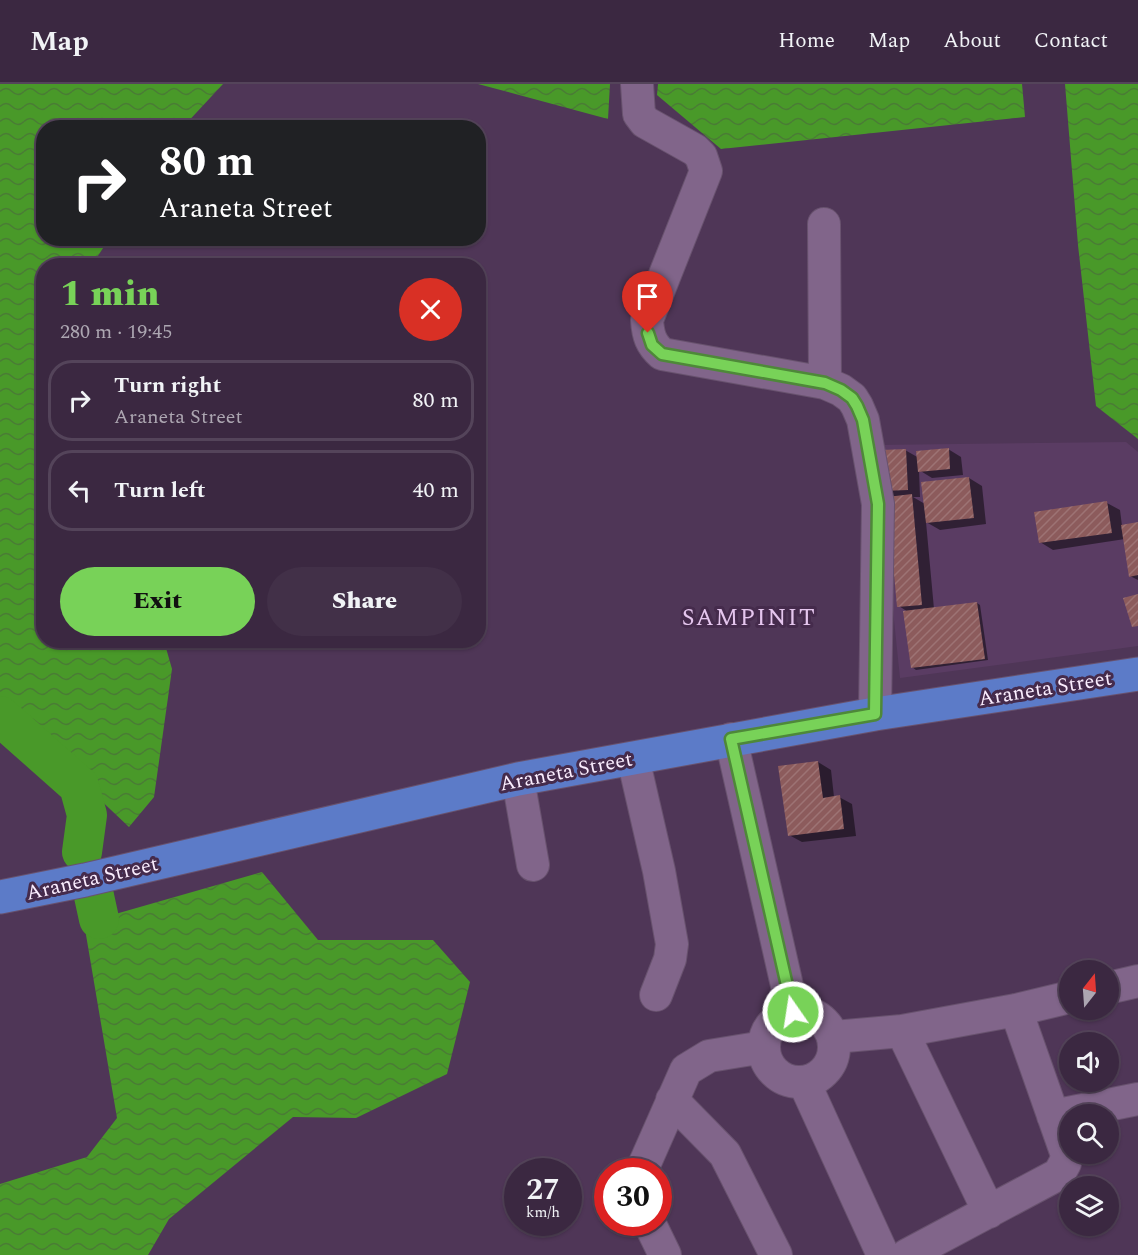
<!DOCTYPE html>
<html lang="en">
<head>
<meta charset="utf-8">
<style>
  body { margin:0; font-family:Spectral,serif; background:#423048; color:#f1f3f6; height:100vh; display:flex; flex-direction:column; font-size:22px; white-space:nowrap }
  * { box-sizing:border-box; margin:0 }
  p { font-size:20px; color:#aca6b1 }
  .icon { flex:none; width:33px; height:33px; fill:none; stroke:currentColor; stroke-width:2; stroke-linecap:round; stroke-linejoin:round }
  .map { position:relative; flex:1; overflow:hidden }
  .drawer { position:absolute; left:36px; top:174px; width:450px; height:390px; display:flex; flex-direction:column; background:#3b2841; border-radius:24px; box-shadow:0 2px 4px #0004,0 0 0 2px #54445a }
  .drawer>* { flex:none }
  .top-card { position:absolute; left:36px; top:36px; width:450px; height:126px; border-radius:24px; box-shadow:0 2px 4px #0004,0 0 0 2px #54445a; background:#202124; color:#fff; overflow:hidden }
  .needle { width:39px; rotate:17deg }
  .fabs { position:absolute; left:1059px; top:876px; display:grid; gap:12px }
  .fabs a { display:grid; place-items:center; width:60px; height:60px; border-radius:50%; background:#3b2841; box-shadow:0 2px 4px #0004,0 0 0 2px #54445a; font-size:30px }
  .speed { position:absolute; left:504px; top:1074px; display:flex; gap:12px; font-size:30px; font-weight:700; text-align:center }
  .speed>* { display:grid; place-content:center; width:78px; height:78px; border-radius:50%; background:#3b2841; box-shadow:0 2px 4px #0004,0 0 0 2px #54445a; line-height:1 }
  .speed small { font-size:15px; font-weight:400 }
  .speed .limit { border:9px solid #d22; background:#fff; color:#111 }
  .pin { position:absolute; display:grid; place-items:center; width:51px; height:51px; color:#fff; margin:-62px -26px; border-radius:50% 50% 50% 0; rotate:-45deg; box-shadow:0 0 6px #0007 }
  .pin .icon { rotate:45deg }
  .me { position:absolute; width:66px; margin:-33px; rotate:347deg; stroke-linejoin:round; filter:drop-shadow(0 0 4px #0008) }
  .turn { display:flex; align-items:center; gap:21px; height:126px; padding:0 24px; font-size:27px }
  .turn .icon { width:78px; height:78px; stroke-width:2.5 }
  .turn b { display:block; font-size:42px; line-height:51px }
  .round { display:grid; place-items:center; flex:none; width:63px; height:63px; border-radius:32px; background:#423048 }
  .headline { display:flex; align-items:center; justify-content:space-between; height:102px; padding:0 24px }
  h1 { font-size:36px; font-weight:800; line-height:45px; color:#78d258 }
  .button { display:flex; gap:12px; margin-top:auto; padding:12px 24px }
  .button a { flex:1; height:69px; border-radius:36px; background:#78d258; color:#111; font-size:24px; font-weight:800; line-height:69px; text-align:center }
  .button a+a { background:#423048; color:#f1f3f6 }
  ul { padding:0; list-style:none }
  li { display:flex; align-items:center; gap:18px; height:81px; margin:0 12px 9px; padding:0 12px; border:3px solid #54445a; border-radius:24px }
  li div { flex:1 }
  li b { display:block; font-size:22px }
  li em { font-style:normal }
  header { display:flex; align-items:center; gap:36px; box-sizing:border-box; height:84px; padding:0 30px; background:#3b2841; border-bottom:2px solid #54445a }
  header strong { font-size:28px }
  nav { display:flex; gap:33px; margin-inline-start:auto; font-size:21px }
  .map>svg:first-child { display:block }
  .built { fill:#5a3c63 }
  .water { fill:url(#water-waves) }
  .shadow { fill:#0007 }
  .lines { fill:none; stroke-linecap:round; stroke-linejoin:round }
  .river { stroke:#499929; stroke-width:40 }
  .building { fill:url(#building-hatch) }
  .minor-casing { stroke:#68526e; stroke-width:34 }
  .major-casing { stroke:#68526e; stroke-width:35 }
  .minor { stroke:#81658a; stroke-width:32 }
  .major { stroke:#5c7bc8; stroke-width:33 }
  .route-casing { stroke:#4e8839; stroke-width:15 }
  .route { stroke:#78d258; stroke-width:10 }
  .labels { text-anchor:middle; stroke-width:6; stroke-linejoin:round; paint-order:stroke }
  .street-label { font-size:21px; fill:#faedfe; stroke:#452b4c }
  .quarter-label { font-size:24px; letter-spacing:1.5px; fill:#e5c6ee; stroke:#452b4c }
</style>
</head>
<body>
<header>
<strong>Map</strong>
<nav><a>Home</a><a>Map</a><a>About</a><a>Contact</a></nav>
</header>
<div class="map">
<svg width="1138" height="1171" viewBox="0 0 1138 1171">
  <defs>
    <pattern id="water-waves" width="16" height="10" patternUnits="userSpaceOnUse" patternTransform="scale(1.5)"><rect width="16" height="10" fill="#499929"/><path d="M0 5q4-4 8 0t8 0" fill="none" stroke="#4a7c35"/></pattern>
    <pattern id="building-hatch" width="6" height="6" patternUnits="userSpaceOnUse" patternTransform="scale(1.5)"><rect width="6" height="6" fill="#8c5b5c"/><path d="M-1 1l2-2M0 6l6-6M5 7l2-2" fill="none" stroke="#9d7374"/></pattern>
  </defs>
  <rect width="100%" height="100%" fill="#4f3657"/>
  <path class="built" d="M1126,358l12,10v194l-238,32 -24,-233z"/>
  <path class="water" d="M0,0h223l-40,43 -139,1v110l65,1 -17,26 -48,1v374l120,1 8,28 -18,128 -25,30 -129,-122z
    M478,0h132l-2,35z
    M658,0h364l3,33 -304,32 -64,-54z
    M1065,0h73v355l-42,-33 -18,-161z
    M262,788l56,68h115l37,42 -23,92 -91,44 -63,-1 -124,102 -21,36h-148v-71l87,-27 30,-39 -33,-195z"/>
  <path class="shadow" d="M948,365l13,8 2,18 -31,3 -13,-8 1,27h-7l12,7 44,-26 13,8 4,38 -46,6 -14,-8 8,87 43,-6 3,2 8,55 -72,10 -4,-3 -4,-55 -9,-6 -3,-109 -12,-6 21,-41 14,8z
    M1107,419l13,7 2,16 16,-2v56l-8,-4 -5,-37 -72,11 -13,-8z
    M818,678l13,8 3,27h5l13,7 4,32 -54,6 -13,-7z"/>
  <g class="lines">
    <path class="river" d="M0,632l79,70 8,29 -5,37
      M94,812l5,23"/>
  </g>
  <path class="building" d="M949,364l1,21 -32,3 -2,-21z
    M906,365l2,41 -25,1 -2,-41z
    M969,393l5,41 -48,5 -5,-41z
    M912,410l10,111 -25,2 -10,-110z
    M1107,417l5,32 -73,10 -5,-31z
    M1138,438v53l-9,2 -8,-52z
    M1138,510v32l-6,1 -9,-29z
    M977,518l8,57 -74,9 -8,-57z
    M818,677l5,37 17,-3 4,34 -56,7 -10,-70z"/>
  <g class="lines">
    <defs>
      <path id="minor" d="M637,0l2,30 6,8 50,28 6,6 5,15 -59,149c1,16 4,24 15,34l163,29 16,7 11,8 5,8 6,14 15,84 -3,210
        M824,140l1,159
        M731,655l62,273
        M633,674l26,113 13,73 -2,15 -14,36
        M518,695l15,86
        M1108,904l30,-7
        M764 963a35 35 0 1 1 70 0a35 35 0 1 1-70 0Z
        M902,947l87,181
        M834,953l68,-6 114,-21 54,-13
        M804,998l79,173
        M672,1016l53,54 51,101
        M1053,1032l85,-17
        M641,1088l45,-102 23,-14 55,-9
        M649,1138l16,33
        M907,1171l152,-81 6,-11 2,-8 -51,-145"/>
      <path id="major" d="M0,813l85,-17 433,-101 357,-65 263,-40"/>
    </defs>
    <use href="#minor" class="minor-casing"/>
    <use href="#major" class="major-casing"/>
    <use href="#minor" class="minor"/>
    <use href="#major" class="major"/>
  </g>
  <g class="lines">
    <defs>
      <path id="route" d="M648,249l4,12 10,9 163,29 16,7 11,8 5,8 6,14 15,84 -3,210 -144,25 62,273"/>
    </defs>
    <use href="#route" class="route-casing"/>
    <use href="#route" class="route"/>
  </g>
  <g class="labels">
    <g class="street-label">
      <text transform="translate(1045 604) rotate(-9)" y="7">Araneta Street</text>
      <text transform="translate(566 687) rotate(-11)" y="7">Araneta Street</text>
      <text transform="translate(92 794) rotate(-13)" y="7">Araneta Street</text>
    </g>
    <g class="quarter-label">
      <text x="749" y="541">SAMPINIT</text>
    </g>
  </g>
</svg>
<div class="fabs">
<a><svg class="needle" viewBox="-14 -14 28 28"><path d="M0-13l5 13h-10z" fill="#e53935"/><path d="M0 13l5-13h-10z" fill="#aca6b1"/></svg></a>
<a><svg class="icon" aria-label="sound" viewBox="0 0 24 24"><path d="M4 9h4l5-4v14l-5-4H4zM17 9q2 3 0 6"/></svg></a>
<a><svg class="icon" aria-label="search" viewBox="0 0 24 24"><circle cx="10" cy="10" r="6"/><path d="M15 15l6 6"/></svg></a>
<a><svg class="icon" aria-label="layers" viewBox="0 0 24 24"><path d="M12 4l9 5-9 5-9-5zM3 14l9 5 9-5"/></svg></a>
</div>
<div class="speed"><div>27<small>km/h</small></div><div class="limit">30</div></div>
<div class="pin" style="left:648px;top:249px;background:#d93025"><svg class="icon" aria-label="arrive" viewBox="0 0 24 24"><path d="M6 21V4h12l-3 4 3 4H6"/></svg></div>
<svg class="me" style="left:793px;top:928px" viewBox="-20 -20 40 40"><circle r="17" fill="#78d258" stroke="#fff" stroke-width="3"/><path d="M0-11L8 9 0 5-8 9z" fill="#fff"/></svg>
<div class="top-card">
<div class="turn"><svg class="icon" aria-label="right" viewBox="0 0 24 24"><path d="M7 20v-9h11M14 6l5 5-5 5"/></svg><div><b>80 m</b>Araneta Street</div></div>
</div>
<section class="drawer">
<div class="headline"><div><h1>1 min</h1><p>280 m · 19:45</p></div><a class="round" style="background:#d93025;color:#fff"><svg class="icon" aria-label="close" viewBox="0 0 24 24"><path d="M6 6l12 12M18 6L6 18"/></svg></a></div>
<ul>
<li><svg class="icon" aria-label="right" viewBox="0 0 24 24"><path d="M7 20v-9h11M14 6l5 5-5 5"/></svg><div><b>Turn right</b><p>Araneta Street</p></div><em>80 m</em></li>
<li><svg class="icon" aria-label="left" viewBox="0 0 24 24"><path d="M17 20v-9H6M10 6l-5 5 5 5"/></svg><div><b>Turn left</b></div><em>40 m</em></li>
</ul>
<div class="button"><a>Exit</a><a>Share</a></div>
</section>
</div>
</body>
</html>
